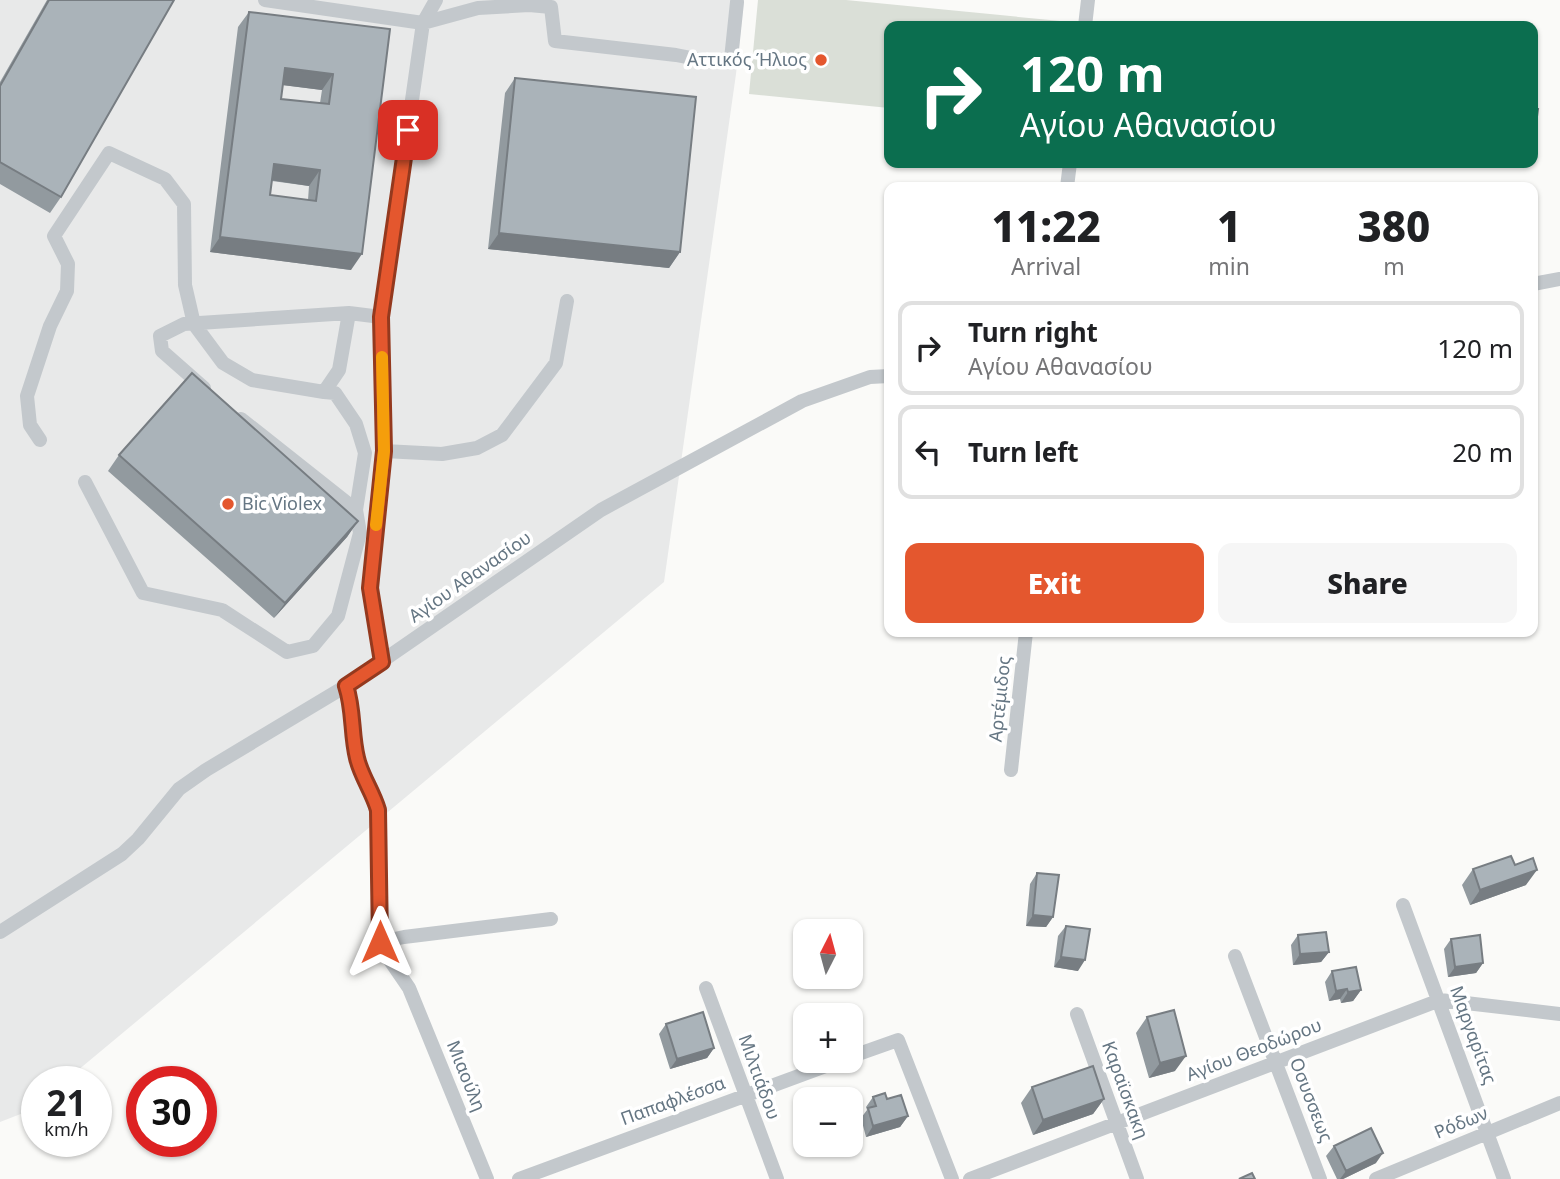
<!DOCTYPE html>
<html lang="en">
<head>
<meta charset="utf-8">
<style>
  body { margin:0; font-family:"Noto Sans",sans-serif; background:#f6f6f6; color:#202124; height:100vh; display:flex; flex-direction:column; font-size:26px; white-space:nowrap }
  * { box-sizing:border-box; margin:0 }
  p { font-size:23px; color:#757577 }
  .icon { flex:none; width:38px; height:38px; fill:none; stroke:currentColor; stroke-width:2; stroke-linecap:round; stroke-linejoin:round }
  .map { position:relative; flex:1; overflow:hidden }
  .sheet { position:absolute; left:884px; top:182px; width:654px; height:455px; display:flex; flex-direction:column; background:#fff; border-radius:14px; box-shadow:0 2px 5px #0004 }
  .sheet>* { flex:none }
  .hud { position:absolute; left:884px; top:21px; width:654px; height:147px; border-radius:14px; box-shadow:0 2px 5px #0004; background:#0b6e4f; color:#fff; overflow:hidden }
  .needle { width:46px; rotate:6deg }
  .controls { position:absolute; left:793px; top:919px; display:grid; gap:14px }
  .controls a { display:grid; place-items:center; width:70px; height:70px; border-radius:14px; background:#fff; box-shadow:0 2px 5px #0004; font-size:35px }
  .speed { position:absolute; left:21px; top:1066px; display:flex; gap:14px; font-size:35px; font-weight:700; text-align:center }
  .speed>* { display:grid; place-content:center; width:91px; height:91px; border-radius:50%; background:#fff; box-shadow:0 2px 5px #0004; line-height:1 }
  .speed small { font-size:18px; font-weight:400 }
  .speed .limit { border:10px solid #d22; background:#fff; color:#111 }
  .pin { position:absolute; display:grid; place-items:center; width:60px; height:60px; color:#fff; margin:-30px; border-radius:14px; box-shadow:0 4px 10px #0006 }
  .me { position:absolute; width:77px; margin:-38px; rotate:0deg; stroke-linejoin:round; filter:drop-shadow(0 0 5px #0008) }
  .turn { display:flex; align-items:center; gap:24px; height:147px; padding:0 21px; font-size:32px }
  .turn .icon { width:91px; height:91px; stroke-width:2.5 }
  .turn b { display:block; font-size:49px; line-height:60px }
  .eta { display:flex; justify-content:space-evenly; align-items:center; height:119px; text-align:center }
  .eta b { font-size:42px; font-weight:800; line-height:49px }
  .primary-button { display:flex; gap:14px; margin-top:auto; padding:14px 21px }
  .primary-button a { flex:1; height:80px; border-radius:14px; background:#e4572e; color:#fff; font-size:28px; font-weight:800; line-height:80px; text-align:center }
  .primary-button a+a { background:#f6f6f6; color:#202124 }
  ul { padding:0; list-style:none }
  li { display:flex; align-items:center; gap:21px; height:94px; margin:0 14px 10px; padding:0 7px; border:4px solid #e0e0e0; border-radius:14px }
  li div { flex:1 }
  li b { display:block; font-size:26px }
  li em { font-style:normal }
  .map>svg:first-child { display:block }
  .built { fill:#e8e9e9 }
  .green { fill:#dadfd7 }
  .lines { fill:none; stroke-linecap:round; stroke-linejoin:round }
  .minor { stroke:#c3c8cc; stroke-width:14 }
  .wall { fill:#929a9f; fill-rule:evenodd }
  .shaded-wall { fill:#777d82 }
  .building { fill:#aab3b9; stroke:#777d82; stroke-width:2; fill-rule:evenodd }
  .route-casing { stroke:#94391e; stroke-width:18 }
  .route { stroke:#e4572e; stroke-width:12 }
  .slow { stroke:#f59e0b; stroke-width:12 }
  .poi-dot { fill:#e4572e; stroke:#fff; stroke-width:2.5 }
  .labels { text-anchor:middle; stroke-width:7; stroke-linejoin:round; paint-order:stroke }
  .poi-label { font-size:18px; fill:#657683; stroke:#fff; text-anchor:end }
  .street-label { font-size:18px; fill:#657683; stroke:#fff }
</style>
</head>
<body>
<div class="map">
<svg width="1560" height="1179" viewBox="0 0 1560 1179">
  <rect width="100%" height="100%" fill="#fafaf8"/>
  <path class="built" d="M0,0h744l-8,74 -72,508 -599,499 -28,1v23l-6,5 -31,12z"/>
  <path class="green" d="M758,0h88l235,23 -1,3h-191v82l-140,-14z"/>
  <g class="lines">
    <path class="minor" d="M265,0l158,23 55,-15 51,-3 22,2 4,34 121,14 36,7 19,-3 6,-57
      M1085,26l3,-26
      M1067,187l3,-24
      M1533,284l27,-5
      M204,388l-42,-37 -2,-15 24,-12 165,-11 32,4
      M324,392l11,1 21,31 9,29 -9,57
      M40,440l-10,-15 -3,-29 23,-70 17,-35 1,-27 -14,-28 55,-83 56,26 19,25 1,81 9,39 29,39 29,17 72,12 15,-22 10,-57
      M384,451l58,3 35,-6 25,-13 54,-72 11,-62
      M85,482l58,111 79,17 65,42 26,-6 25,-30 22,-83 -4,-23 -115,-91
      M382,662l-12,-74 14,-137 -3,-134 42,-294 13,-23
      M346,686c7,22 4,45 10,67 4,20 16,37 22,57l2,132 3,8 26,38 78,191
      M1011,770l15,-138
      M1403,905l101,274
      M0,932l122,-78 16,-15 41,-50 27,-19 140,-84 255,-176 201,-109 68,-24 19,-1
      M380,942l24,-5 147,-18
      M1235,956l85,223
      M706,988l71,191
      M1077,1014l60,165
      M850,1057l48,-17 54,139
      M519,1179l323,-119
      M970,1179l470,-179 120,14
      M1376,1179l184,-76"/>
  </g>
  <path class="wall" d="M47,0h127l-113,197 -11,16 -50,-29v-102z
    M249,12l141,17 -39,241 -141,-18 28,-225zM283,85l39,5 -2,13 -39,-4zM272,181l37,5 -1,14 -38,-5z
    M515,78l165,174 -11,16 -181,-19 17,-156z
    M119,455l239,66 -11,16 -73,81 -166,-147z
    M1515,865l11,20 -56,20 -8,-20 11,-16z
    M1037,873l16,44 -7,10 -20,-1 4,-42z
    M1066,926l12,45 -24,-4 4,-31z
    M1298,935l31,17 -8,10 -28,3 -2,-20z
    M1451,939l32,24 -7,10 -28,4 -4,-28z
    M1332,971l29,19 -8,11 -12,2 -1,-4 -11,2 -4,-19z
    M1147,1017l28,54 -26,7 -13,-45z
    M666,1024l48,24 -7,10 -37,11 -11,-35z
    M1032,1087l72,12 -11,15 -60,21 -12,-32z
    M873,1097l14,2 21,17 -8,11 -34,10 -5,-19 6,-8 -1,-3z
    M1334,1146l42,17 -33,16h-6l-11,-23z"/>
  <path class="shaded-wall" d="M285,68l48,6 -11,16 -48,-6z
    M274,164l46,6 -11,16 -46,-7z
    M499,233l181,19 -11,16 -181,-19z
    M220,237l142,17 -11,16 -141,-18z
    M358,521l-11,16 -73,81 11,-15z
    M1537,870l-11,15 -56,20 10,-15z
    M1033,915l20,2 -7,10 -20,-1z
    M1329,952l-8,10 -28,3 7,-11z
    M1061,957l24,3 -7,11 -24,-4z
    M1483,963l-7,10 -28,4 7,-10z
    M1347,989l-7,10 -11,2 7,-10z
    M1361,990l-8,11 -12,2 7,-11z
    M714,1048l-7,10 -37,11 7,-10z
    M1186,1056l-11,15 -26,7 11,-15z
    M1104,1099l-11,15 -60,21 10,-15z
    M908,1116l-8,11 -34,10 7,-11z
    M1383,1153l-7,10 -33,16h-3l6,-8z"/>
  <path class="building" d="M49,0h125l-113,197 -61,-35v-76z
    M249,12l141,17 -28,225 -142,-17zM285,68l48,6 -4,30 -48,-5zM274,164l46,6 -4,31 -46,-6z
    M515,78l181,19 -16,155 -181,-19z
    M1533,109h5l-3,23h-2z
    M192,373l166,148 -73,82 -166,-148z
    M1511,856l4,9 18,-7 4,12 -57,20 -7,-21z
    M1037,873l22,2 -6,42 -20,-2z
    M1066,926l24,3 -5,31 -24,-3z
    M1326,932l3,20 -29,2 -2,-19z
    M1480,935l3,28 -28,4 -4,-28z
    M1356,967l5,23 -13,2 -1,-3 -11,2 -4,-20z
    M1174,1010l12,46 -26,7 -13,-46z
    M703,1012l11,36 -37,11 -11,-35z
    M1093,1066l11,33 -61,21 -11,-33z
    M885,1093l2,6 14,-4 7,21 -35,10 -5,-18 8,-2 -3,-9z
    M1371,1128l12,25 -37,18 -12,-25z
    M1252,1173l3,6h-16z"/>
  <g class="lines">
    <defs>
      <path id="route" d="M380,942l-2,-132c-5,-18 -17,-34 -21,-52 -6,-24 -3,-48 -11,-72l36,-24 -12,-74 14,-137 -3,-134 27,-187"/>
    </defs>
    <use href="#route" class="route-casing"/>
    <use href="#route" class="route"/>
    <path class="slow" d="M376,525l8,-74 -2,-94"/>
  </g>
  <g class="poi-dot">
    <circle cx="821" cy="60" r="7"/>
    <circle cx="228" cy="504" r="7"/>
  </g>
  <g class="labels">
    <g class="poi-label">
      <text x="807" y="66">Αττικός Ήλιος</text>
      <text x="242" y="510" text-anchor="start">Bic Violex</text>
    </g>
    <g class="street-label">
      <text transform="translate(470 577) rotate(-35)" y="6">Αγίου Αθανασίου</text>
      <text transform="translate(1000 699) rotate(-84)" y="6">Αρτέμιδος</text>
      <text transform="translate(1473 1035) rotate(70)" y="6">Μαργαρίτας</text>
      <text transform="translate(1254 1050) rotate(-21)" y="6">Αγίου Θεοδώρου</text>
      <text transform="translate(466 1076) rotate(68)" y="6">Μιαούλη</text>
      <text transform="translate(759 1077) rotate(70)" y="6">Μιλτιάδου</text>
      <text transform="translate(1125 1090) rotate(70)" y="6">Καραϊσκακη</text>
      <text transform="translate(1311 1100) rotate(69)" y="6">Οσυσσεως</text>
      <text transform="translate(673 1101) rotate(-20)" y="6">Παπαφλέσσα</text>
      <text transform="translate(1461 1123) rotate(-22)" y="6">Ρόδων</text>
    </g>
  </g>
</svg>
<div class="controls">
<a><svg class="needle" viewBox="-14 -14 28 28"><path d="M0-13l5 13h-10z" fill="#e53935"/><path d="M0 13l5-13h-10z" fill="#757577"/></svg></a>
<a>+</a>
<a>−</a>
</div>
<div class="speed"><div>21<small>km/h</small></div><div class="limit">30</div></div>
<div class="pin" style="left:408px;top:130px;background:#d93025"><svg class="icon" aria-label="arrive" viewBox="0 0 24 24"><path d="M6 21V4h12l-3 4 3 4H6"/></svg></div>
<svg class="me" style="left:380px;top:942px" viewBox="-20 -20 40 40"><path d="M0-17L14 15 0 8-14 15z" fill="#e4572e" stroke="#fff" stroke-width="4"/></svg>
<div class="hud">
<div class="turn"><svg class="icon" aria-label="right" viewBox="0 0 24 24"><path d="M7 20v-9h11M14 6l5 5-5 5"/></svg><div><b>120 m</b>Αγίου Αθανασίου</div></div>
</div>
<section class="sheet">
<div class="eta">
<div><b>11:22</b><p>Arrival</p></div>
<div><b>1</b><p>min</p></div>
<div><b>380</b><p>m</p></div>
</div>
<ul>
<li><svg class="icon" aria-label="right" viewBox="0 0 24 24"><path d="M7 20v-9h11M14 6l5 5-5 5"/></svg><div><b>Turn right</b><p>Αγίου Αθανασίου</p></div><em>120 m</em></li>
<li><svg class="icon" aria-label="left" viewBox="0 0 24 24"><path d="M17 20v-9H6M10 6l-5 5 5 5"/></svg><div><b>Turn left</b></div><em>20 m</em></li>
</ul>
<div class="primary-button"><a>Exit</a><a>Share</a></div>
</section>
</div>
</body>
</html>
